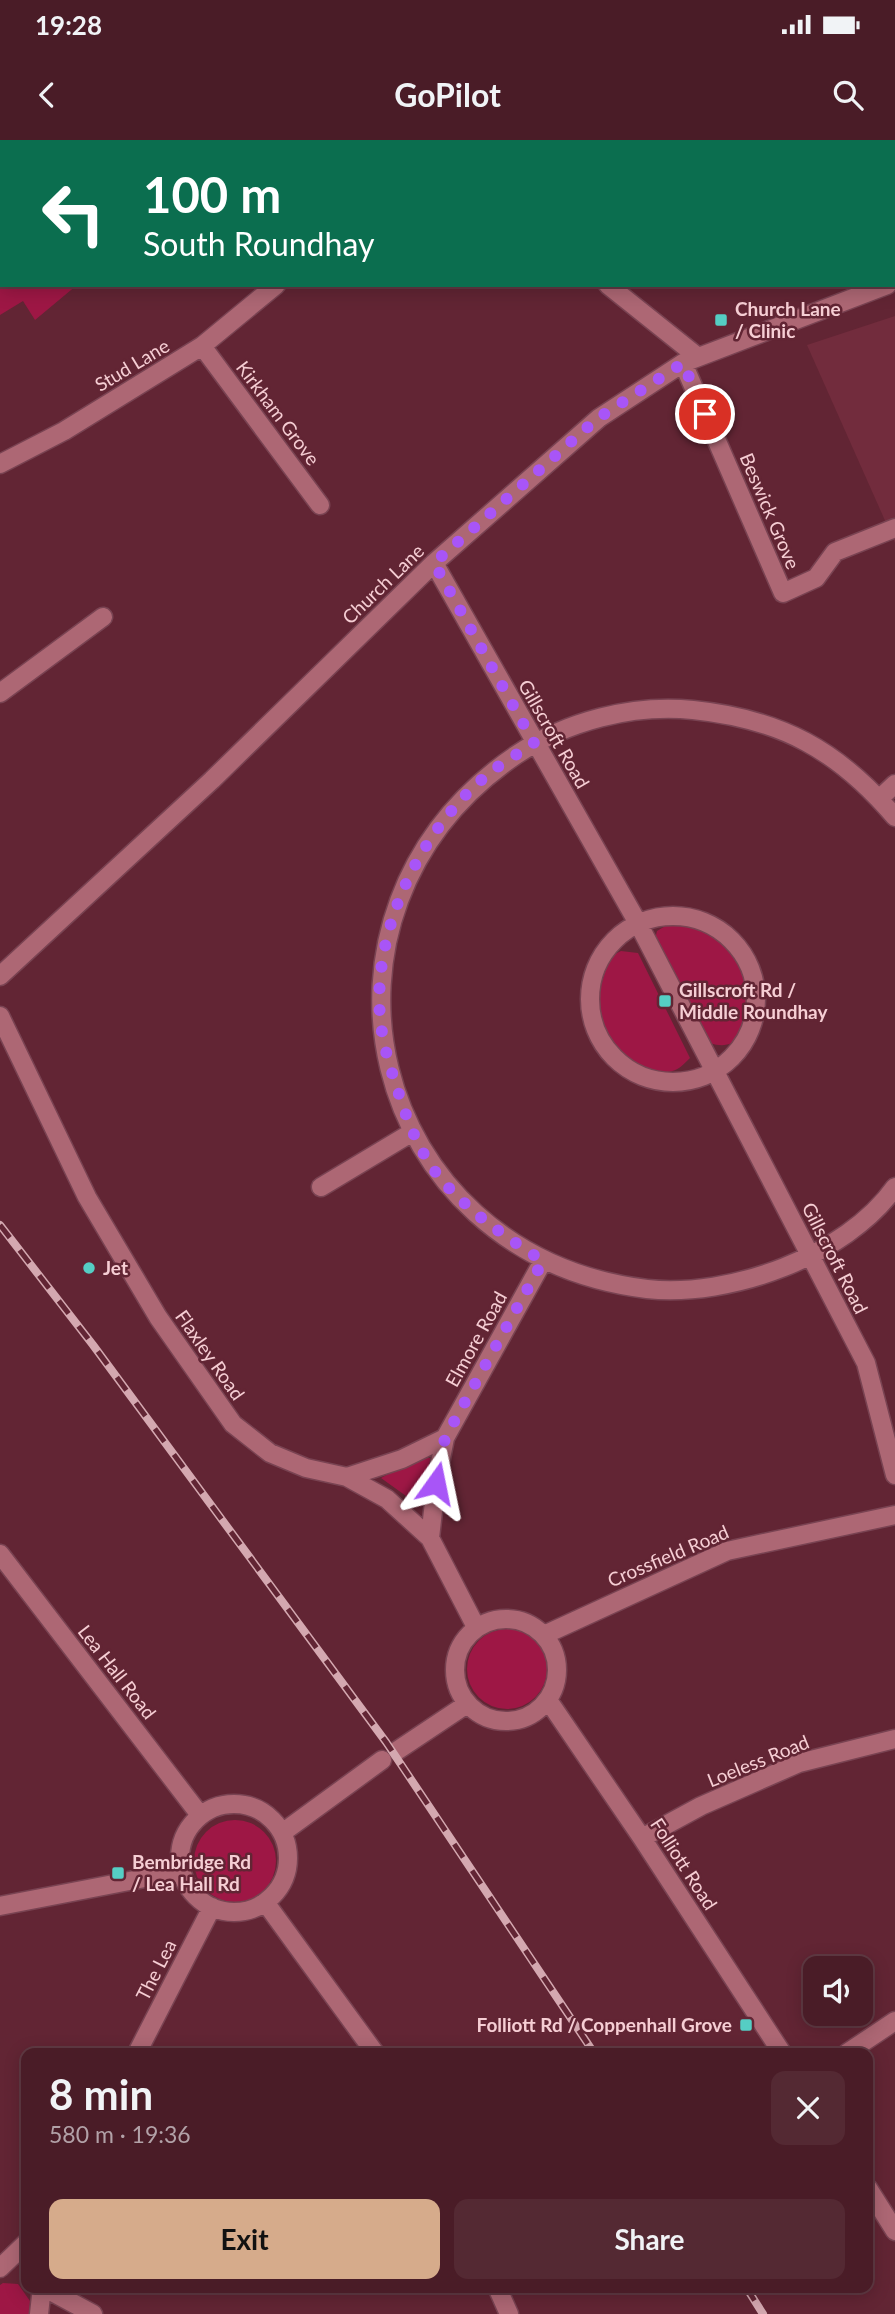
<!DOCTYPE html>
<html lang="en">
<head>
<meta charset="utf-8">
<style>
  body { margin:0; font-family:Lato,sans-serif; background:#542933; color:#f1f3f6; height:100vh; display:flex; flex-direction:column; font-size:26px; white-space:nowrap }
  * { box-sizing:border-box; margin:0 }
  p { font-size:23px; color:#b2a1a7 }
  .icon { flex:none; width:38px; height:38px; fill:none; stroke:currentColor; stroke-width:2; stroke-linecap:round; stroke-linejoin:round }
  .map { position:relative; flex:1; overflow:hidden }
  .sheet { position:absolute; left:21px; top:1908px; width:852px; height:245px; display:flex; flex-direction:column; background:#4a1c27; border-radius:14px; box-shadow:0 4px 18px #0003,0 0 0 2px #613a44 }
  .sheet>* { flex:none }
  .top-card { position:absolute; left:0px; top:0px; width:896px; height:147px; box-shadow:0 4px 18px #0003,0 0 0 2px #613a44; background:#0b6e4f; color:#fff; overflow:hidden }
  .controls { position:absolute; left:803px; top:1816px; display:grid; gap:14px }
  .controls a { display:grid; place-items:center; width:70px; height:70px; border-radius:14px; background:#4a1c27; box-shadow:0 4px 18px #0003,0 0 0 2px #613a44; font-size:35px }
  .pin { position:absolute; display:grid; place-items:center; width:60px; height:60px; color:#fff; margin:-30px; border:4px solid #fff; border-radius:50%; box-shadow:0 2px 7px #0007 }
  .me { position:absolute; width:77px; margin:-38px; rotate:12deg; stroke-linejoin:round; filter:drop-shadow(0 0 5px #0008) }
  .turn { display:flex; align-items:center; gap:24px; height:147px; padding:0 28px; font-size:32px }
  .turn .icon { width:91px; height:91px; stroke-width:2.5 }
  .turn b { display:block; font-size:49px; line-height:60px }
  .round { display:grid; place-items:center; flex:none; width:74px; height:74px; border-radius:14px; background:#542933 }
  .headline { display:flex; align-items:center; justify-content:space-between; height:119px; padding:0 28px }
  h1 { font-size:42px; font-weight:700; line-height:52px }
  .primary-button { display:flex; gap:14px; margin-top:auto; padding:14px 28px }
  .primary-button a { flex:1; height:80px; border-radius:14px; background:#d6ab8b; color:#111; font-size:28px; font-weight:700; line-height:80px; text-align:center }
  .primary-button a+a { background:#542933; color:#f1f3f6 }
  .status { display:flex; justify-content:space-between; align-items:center; height:49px; padding:0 35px; background:#4a1c27; direction:ltr }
  .status svg { height:19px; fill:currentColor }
  header { display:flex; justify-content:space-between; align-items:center; height:91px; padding:0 28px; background:#4a1c27; font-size:32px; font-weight:700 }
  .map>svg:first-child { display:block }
  .built { fill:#722c3d }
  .green { fill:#9e1745 }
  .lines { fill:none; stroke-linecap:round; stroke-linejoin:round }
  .minor-casing { stroke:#794352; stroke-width:21 }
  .minor { stroke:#ad6774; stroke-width:18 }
  .rail-casing { stroke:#d4a8b0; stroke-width:8 }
  .rail { stroke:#622534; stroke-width:5; stroke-dasharray:16; stroke-linecap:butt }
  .route { stroke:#a855f7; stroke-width:12; stroke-dasharray:0 21.6 }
  .poi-dot { fill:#55cec4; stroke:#622534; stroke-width:2.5 }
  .labels { text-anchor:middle; stroke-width:5; stroke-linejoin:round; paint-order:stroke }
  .poi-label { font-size:19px; font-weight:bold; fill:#f6ced4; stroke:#622534; text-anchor:start }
  .street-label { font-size:19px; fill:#f6ced4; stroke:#622534 }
</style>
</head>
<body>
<div class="status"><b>19:28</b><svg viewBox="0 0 49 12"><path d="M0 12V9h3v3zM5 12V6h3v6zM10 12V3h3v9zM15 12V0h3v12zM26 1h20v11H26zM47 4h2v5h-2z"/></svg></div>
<header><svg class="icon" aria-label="back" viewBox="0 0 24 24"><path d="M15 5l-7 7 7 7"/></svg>GoPilot<svg class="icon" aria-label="search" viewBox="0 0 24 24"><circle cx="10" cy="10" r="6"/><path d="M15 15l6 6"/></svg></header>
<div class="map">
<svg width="895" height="2174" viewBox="0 0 895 2174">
  <rect width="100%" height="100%" fill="#622534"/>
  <path class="built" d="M895,176v227l-88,-198z"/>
  <path class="green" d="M0,0h265l-263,2v143h75l-42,35 -12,-19 -23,14z
    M689,783c19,11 46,22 56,43 13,27 7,92 -35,77l-56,-100 3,-12 10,-6z
    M621,811l17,2 52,105c-6,6 -12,13 -22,14 -26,3 -60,-22 -67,-47 -6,-23 1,-47 10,-69z
    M418,1318h12l1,17 -6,29 -5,2 -39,-28z
    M467 1529a40 40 0 1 1 80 0a40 40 0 1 1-80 0Z
    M194 1721a41 41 0 1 1 82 0a41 41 0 1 1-82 0Z
    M3,2143l15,1 12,17 -1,13h-29v-29z"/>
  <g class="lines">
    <defs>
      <path id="minor" d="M780,0l3,2
        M894,72h1
        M608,145l90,72
        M202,206l118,159
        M683,223l100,230 33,-15 19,-26 60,-24
        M0,324l64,-33 138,-85 74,-61
        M434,423l205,362 227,438 29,112
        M0,553l103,-76
        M879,659l16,-15
        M895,677c-57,-67 -114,-98 -202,-107 -61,-6 -126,11 -177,45 -232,158 -149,500 131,534 83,9 199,-33 248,-102
        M590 859a83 83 0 1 1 166 0a83 83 0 1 1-166 0Z
        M0,836l212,-196 222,-217 165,-145 84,-55 204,-78
        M0,876l87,181 71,120 75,107 37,29 36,15 41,9 40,22 43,39 46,89
        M321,1047l90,-54
        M347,1337l55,-18 43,-21
        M430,1398l6,-54 9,-46 98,-177
        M0,1414l200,261
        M455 1530a51 51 0 1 1 102 0a51 51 0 1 1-102 0Z
        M544,1495l183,-84 168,-36
        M548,1560l94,138 140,215
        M398,1610l69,-46
        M180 1718a54 54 0 1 1 108 0a54 54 0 1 1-108 0Z
        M282,1693l100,-73
        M642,1698l59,-32 98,-43 96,-24
        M265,1762l110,151
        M0,1766l181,-35
        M137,1913l75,-146
        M847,1913l48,-32
        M868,2048l27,43
        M0,2128l26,-25
        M43,2147l50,27
        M497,2147l12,27
        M39,2174l3,-27"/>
    </defs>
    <use href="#minor" class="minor-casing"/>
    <use href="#minor" class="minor"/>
    <defs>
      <path id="rail" d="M0,1085l93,120 293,397 208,311
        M746,2147l17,27"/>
    </defs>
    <use href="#rail" class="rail-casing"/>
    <use href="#rail" class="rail"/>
  </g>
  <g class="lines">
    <path class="route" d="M436,1343l9,-45 98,-177c-34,-22 -68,-45 -96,-75 -26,-28 -39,-63 -50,-98 -8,-24 -15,-47 -17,-72 -7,-86 40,-185 106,-240 14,-12 32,-22 48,-33l-100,-180 164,-145 85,-55 22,51"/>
  </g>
  <g class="poi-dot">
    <rect x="714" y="173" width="14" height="14" rx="3.5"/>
    <rect x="658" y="854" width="14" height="14" rx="3.5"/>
    <circle cx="89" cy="1128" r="7"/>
    <rect x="111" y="1726" width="14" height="14" rx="3.5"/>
    <rect x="739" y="1878" width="14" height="14" rx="3.5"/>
  </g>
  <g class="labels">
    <g class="poi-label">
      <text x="735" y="176">Church Lane<tspan x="735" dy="22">/ Clinic</tspan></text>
      <text x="679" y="857">Gillscroft Rd /<tspan x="679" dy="22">Middle Roundhay</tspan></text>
      <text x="103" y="1135">Jet</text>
      <text x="132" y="1729">Bembridge Rd<tspan x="132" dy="22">/ Lea Hall Rd</tspan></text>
      <text x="732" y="1892" text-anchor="end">Folliott Rd / Coppenhall Grove</text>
    </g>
    <g class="street-label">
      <text transform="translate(132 225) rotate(-31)" y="7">Stud Lane</text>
      <text transform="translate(278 273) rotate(53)" y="7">Kirkham Grove</text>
      <text transform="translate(770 371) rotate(67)" y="7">Beswick Grove</text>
      <text transform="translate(383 444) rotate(-44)" y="7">Church Lane</text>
      <text transform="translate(554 594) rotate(60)" y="7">Gillscroft Road</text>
      <text transform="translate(835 1118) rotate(63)" y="7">Gillscroft Road</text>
      <text transform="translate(476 1199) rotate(-61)" y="7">Elmore Road</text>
      <text transform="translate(210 1215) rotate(55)" y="7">Flaxley Road</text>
      <text transform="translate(668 1416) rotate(-23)" y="7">Crossfield Road</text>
      <text transform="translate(117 1532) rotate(52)" y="7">Lea Hall Road</text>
      <text transform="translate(758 1621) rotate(-22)" y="7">Loeless Road</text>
      <text transform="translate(684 1724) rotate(57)" y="7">Folliott Road</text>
      <text transform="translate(156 1830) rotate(-63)" y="7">The Lea</text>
    </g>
  </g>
</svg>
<div class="controls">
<a><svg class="icon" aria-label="sound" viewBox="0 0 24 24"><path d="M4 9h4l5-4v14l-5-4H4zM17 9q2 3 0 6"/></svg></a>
</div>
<div class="pin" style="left:705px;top:274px;background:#d93025"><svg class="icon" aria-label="arrive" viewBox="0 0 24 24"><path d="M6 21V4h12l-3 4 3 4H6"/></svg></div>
<svg class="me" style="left:436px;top:1343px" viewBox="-20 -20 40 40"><path d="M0-17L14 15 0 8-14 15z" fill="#a855f7" stroke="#fff" stroke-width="4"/></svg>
<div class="top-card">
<div class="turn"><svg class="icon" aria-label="left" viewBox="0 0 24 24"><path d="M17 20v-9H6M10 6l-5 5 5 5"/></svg><div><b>100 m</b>South Roundhay</div></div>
</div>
<section class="sheet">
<div class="headline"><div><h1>8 min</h1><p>580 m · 19:36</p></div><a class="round"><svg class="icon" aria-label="close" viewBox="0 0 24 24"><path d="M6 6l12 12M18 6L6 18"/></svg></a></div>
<div class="primary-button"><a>Exit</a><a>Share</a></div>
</section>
</div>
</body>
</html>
